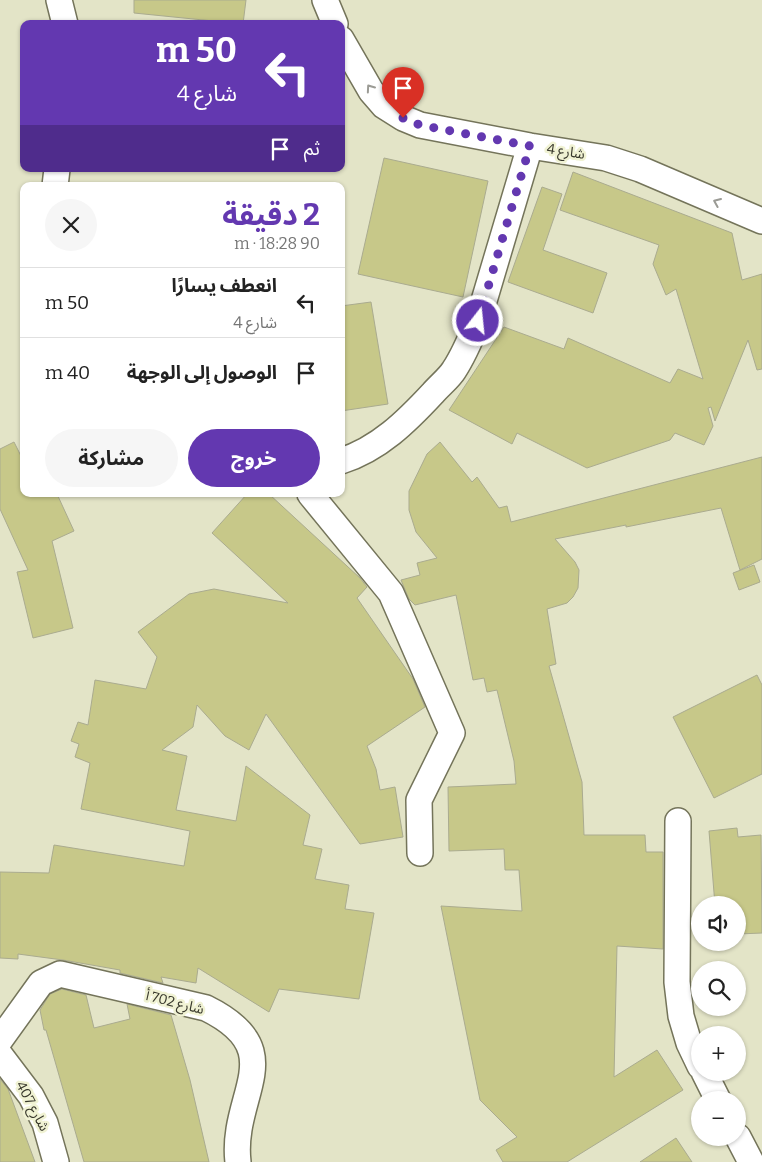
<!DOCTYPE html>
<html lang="ar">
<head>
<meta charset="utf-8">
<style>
  body { margin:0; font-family:Bitter,"Noto Sans Arabic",serif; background:#f6f6f6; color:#222; direction:rtl; height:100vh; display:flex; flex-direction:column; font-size:19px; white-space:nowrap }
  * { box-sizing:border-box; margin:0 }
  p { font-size:16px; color:#767676 }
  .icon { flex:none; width:28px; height:28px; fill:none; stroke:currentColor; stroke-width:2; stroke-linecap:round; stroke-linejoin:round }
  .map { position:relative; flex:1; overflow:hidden; direction:ltr }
  .side { position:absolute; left:20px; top:182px; width:325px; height:315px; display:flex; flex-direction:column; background:#fff; border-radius:10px; box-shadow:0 1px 4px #0004; direction:rtl }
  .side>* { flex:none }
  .guide { position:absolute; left:20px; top:20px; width:325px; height:152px; border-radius:10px; box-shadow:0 1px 4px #0004; direction:rtl; background:#6338b0; color:#fff; overflow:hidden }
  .tools { position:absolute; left:691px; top:896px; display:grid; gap:10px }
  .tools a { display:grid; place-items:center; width:55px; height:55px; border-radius:50%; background:#fff; box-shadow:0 1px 4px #0004; font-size:25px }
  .pin { position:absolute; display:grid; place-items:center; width:42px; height:42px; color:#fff; margin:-51px -21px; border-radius:50% 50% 50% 0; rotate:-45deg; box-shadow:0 0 5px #0007 }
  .pin .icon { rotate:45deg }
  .me { position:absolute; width:55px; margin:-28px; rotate:16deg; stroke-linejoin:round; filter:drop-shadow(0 0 4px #0008) }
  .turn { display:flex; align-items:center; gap:18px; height:105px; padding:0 25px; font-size:22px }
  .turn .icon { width:65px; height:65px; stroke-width:2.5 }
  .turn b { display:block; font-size:35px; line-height:42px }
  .then { display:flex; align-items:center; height:48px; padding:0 25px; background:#0003; gap:10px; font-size:19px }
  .round { display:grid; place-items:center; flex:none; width:52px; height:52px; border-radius:26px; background:#f6f6f6 }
  .overview { display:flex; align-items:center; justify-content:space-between; height:85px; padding:0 25px }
  h1 { font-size:30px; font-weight:700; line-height:38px; color:#6338b0 }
  .primary-button { display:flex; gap:10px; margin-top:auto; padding:10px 25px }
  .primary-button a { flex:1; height:58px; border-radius:30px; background:#6338b0; color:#fff; font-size:20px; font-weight:700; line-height:58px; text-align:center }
  .primary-button a+a { background:#f6f6f6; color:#222 }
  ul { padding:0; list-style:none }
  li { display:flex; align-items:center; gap:15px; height:70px; padding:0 25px; border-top:1px solid #e0e0e0 }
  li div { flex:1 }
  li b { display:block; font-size:19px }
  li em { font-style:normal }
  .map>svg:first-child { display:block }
  .building { fill:#c7c889; stroke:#aaab8f }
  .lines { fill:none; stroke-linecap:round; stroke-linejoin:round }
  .minor-casing { stroke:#74745a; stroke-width:28 }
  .minor { stroke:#fff; stroke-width:25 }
  .oneway { stroke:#9b9b95 }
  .route { stroke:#6338b0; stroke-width:9; stroke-dasharray:0 16.2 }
  .labels { text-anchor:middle; stroke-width:5; stroke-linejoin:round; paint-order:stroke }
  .street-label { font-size:14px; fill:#37372b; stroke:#f0f2d3 }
</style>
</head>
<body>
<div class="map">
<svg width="762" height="1162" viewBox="0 0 762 1162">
  <rect width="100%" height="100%" fill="#e3e4c7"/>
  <path class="building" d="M134,0h112l-3,24 -109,-11z
    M384,158l104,23 -25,116 -105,-23z
    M573,172l159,61 10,47 20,-6v95l-5,1 -9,-30 -33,81 -4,-14 -3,1 5,18 -9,19 -29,-12 -5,7 -83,28 -70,-35 -5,11 -63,-34 55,-83 60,22 4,-11 102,45 8,-14 25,10 -27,-90 -10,6 -13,-31 6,-19 -99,-35z
    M542,187l20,7 -19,56 64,23 -14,40 -85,-31z
    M371,302l17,102 -47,7v-105z
    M14,442l10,20v32h33l17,37 -22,10 21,87 -40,10 -16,-66 11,-2 -28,-61v-60z
    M440,442l32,40 5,-5 22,31 8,-2 4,16 251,-65v102l-22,11 -19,-62 -95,19v-2l-71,14 20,23 4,8 -1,18 -5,9 -6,6 -20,6 9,55 -7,2 33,116 2,53h61l1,17h17v97l-46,-3 -3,131 43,-27 26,40 -116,72h-64l-7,-12 21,-13 -37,-37 -39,-194 81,5 -3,-41h-14l-1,-21 -55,2 -1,-64 68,-3 -2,-23 -17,-71 -10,2 -3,-14 -11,2 -17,-85 -41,10 -6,-6 -8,-19 19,-5 -3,-12 20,-5 -21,-26 -7,-22v-19l18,-37z
    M247,494h22l91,84 7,9 -10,11 56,81 12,28 -58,39 9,23 4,21 15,-3 8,50 -43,7 -94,-130 -17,36 -24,-14 -28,-31 -4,22 -31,23 25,6 -11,54 60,11 10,-55 64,49 -7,30 19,4 -7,30 34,6 -4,24 29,4 -15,86 -80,-10 -10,23 -71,-44 -2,15 -35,-6 2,6 -43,-10v-3l-57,-10 -45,-6v5l-18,-1v-86l49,1 5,-28 130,21 6,-35 -109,-22 9,-46 -15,-6 4,-13 -8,-3 7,-19 10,3 7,-45 51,9 11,-32 -19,-25 51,-38 25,-5 74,14 -76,-70z
    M754,565l6,17 -21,8 -6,-17z
    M757,675l5,10v89l-48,24 -41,-81z
    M737,828l1,9 23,-2 1,98 -24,1v-29h-23l-6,-74z
    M62,989l24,6 8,33 36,-9 -3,-15 44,11 19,65 19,82h-125l-38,-132h-2l-4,-20 10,-16z
    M0,1079l8,10 27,73h-35z
    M676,1138l16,24h-52z"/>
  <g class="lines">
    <defs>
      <path id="minor" d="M59,0l6,24
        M325,0l10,24
        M341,39l30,52 13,15 19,12 17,7 110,21 76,12 34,11 122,52
        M55,186l2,-17
        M341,461c38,-12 66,-40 92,-68 7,-8 16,-15 21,-23 10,-15 17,-32 24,-49l52,-175
        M310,494l81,99 61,140 -33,67 1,53
        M678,821l-1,161 4,34 8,27 11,23
        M0,1040l41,-57 19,-9 146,34c87,43 24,86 32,154
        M0,1055l31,41 14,27 11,39
        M704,1072l14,28
        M738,1137l13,25"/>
    </defs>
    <use href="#minor" class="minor-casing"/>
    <use href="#minor" class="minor"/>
  </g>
  <defs><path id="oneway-chevron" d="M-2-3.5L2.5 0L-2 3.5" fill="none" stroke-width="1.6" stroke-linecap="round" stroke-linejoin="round" transform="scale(1.25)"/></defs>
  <g class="oneway">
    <use href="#oneway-chevron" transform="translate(370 88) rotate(-125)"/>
    <use href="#oneway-chevron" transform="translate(717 202) rotate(-157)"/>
  </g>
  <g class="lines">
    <path class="route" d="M403,118l17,7 110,21 -52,175"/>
  </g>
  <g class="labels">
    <g class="street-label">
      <text transform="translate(566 151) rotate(9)" y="5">شارع 4</text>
      <text transform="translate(175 1002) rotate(14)" y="5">شارع 702 أ</text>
      <text transform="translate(33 1106) rotate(62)" y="5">شارع 407</text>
    </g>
  </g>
</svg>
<div class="tools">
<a><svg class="icon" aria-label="sound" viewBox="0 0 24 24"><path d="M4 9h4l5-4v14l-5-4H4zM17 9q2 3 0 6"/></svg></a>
<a><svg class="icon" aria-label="search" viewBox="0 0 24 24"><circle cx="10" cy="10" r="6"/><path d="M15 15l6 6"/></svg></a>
<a>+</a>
<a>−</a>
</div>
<div class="pin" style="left:403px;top:118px;background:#d93025"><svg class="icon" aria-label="arrive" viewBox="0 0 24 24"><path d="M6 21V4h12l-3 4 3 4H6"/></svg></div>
<svg class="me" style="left:478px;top:321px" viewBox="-20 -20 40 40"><circle r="17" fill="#6338b0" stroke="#fff" stroke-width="3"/><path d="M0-11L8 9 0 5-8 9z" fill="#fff"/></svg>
<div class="guide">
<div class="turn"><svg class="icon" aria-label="left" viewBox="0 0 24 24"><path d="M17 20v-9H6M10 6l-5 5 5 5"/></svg><div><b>50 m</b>شارع 4</div></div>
<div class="then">ثم<svg class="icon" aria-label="arrive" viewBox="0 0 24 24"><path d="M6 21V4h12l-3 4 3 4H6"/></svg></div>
</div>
<section class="side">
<div class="overview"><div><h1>2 دقيقة</h1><p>90 m · 18:28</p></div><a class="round"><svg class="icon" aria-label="close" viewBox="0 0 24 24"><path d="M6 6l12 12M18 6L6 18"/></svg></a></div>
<ul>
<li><svg class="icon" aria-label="left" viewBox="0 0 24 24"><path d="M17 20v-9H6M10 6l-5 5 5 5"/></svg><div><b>انعطف يسارًا</b><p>شارع 4</p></div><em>50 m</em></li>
<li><svg class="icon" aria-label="arrive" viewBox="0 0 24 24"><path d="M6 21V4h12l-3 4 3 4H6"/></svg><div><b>الوصول إلى الوجهة</b></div><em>40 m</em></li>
</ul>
<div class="primary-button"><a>خروج</a><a>مشاركة</a></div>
</section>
</div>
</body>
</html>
